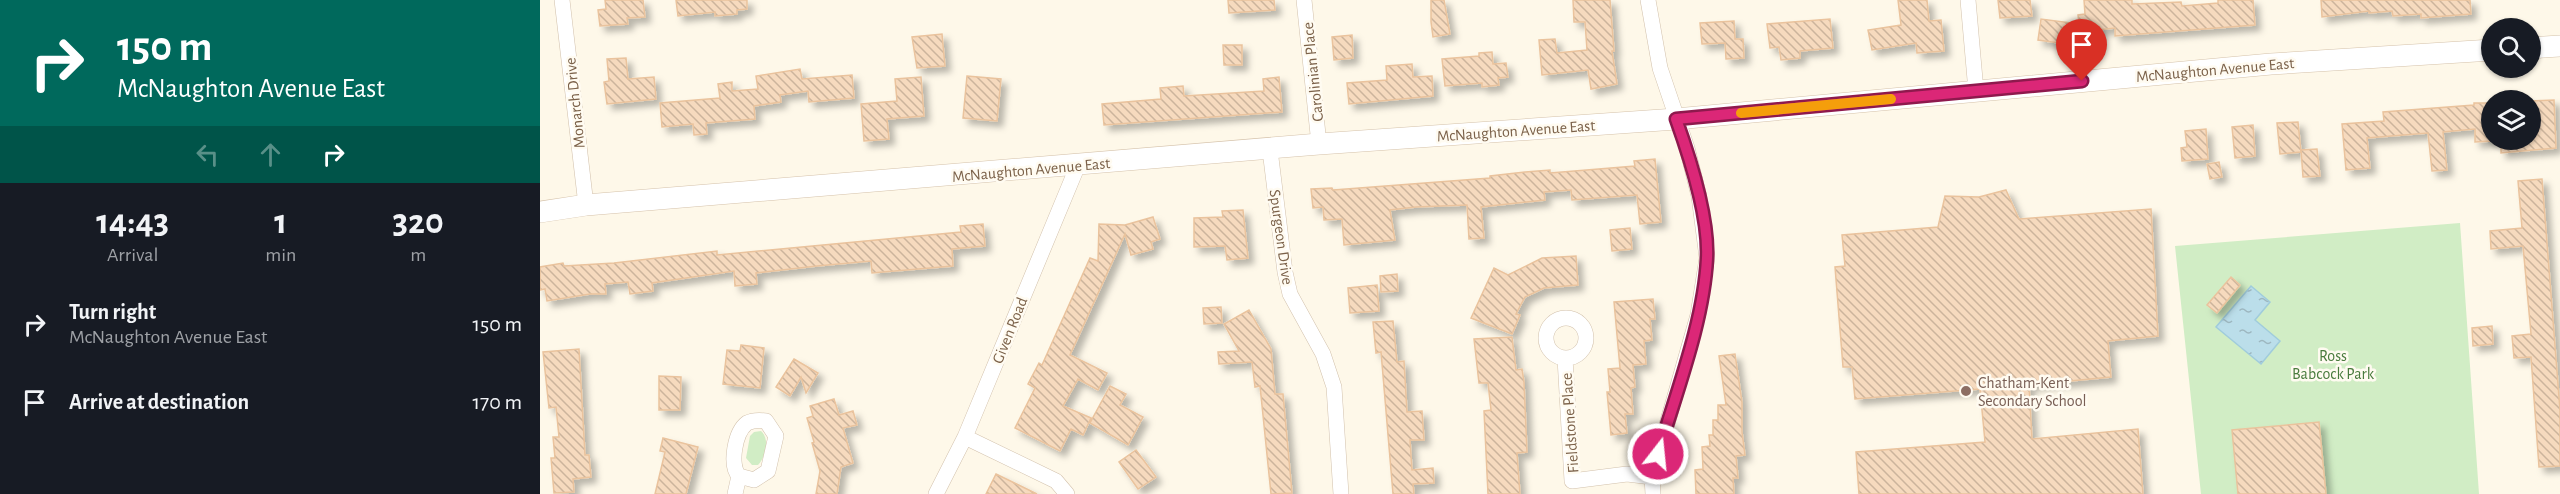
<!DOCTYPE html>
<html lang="en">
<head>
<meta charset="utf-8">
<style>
  body { margin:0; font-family:"Alegreya Sans",sans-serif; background:#242831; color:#f1f3f6; height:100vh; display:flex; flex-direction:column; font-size:22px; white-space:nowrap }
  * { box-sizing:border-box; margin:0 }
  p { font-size:20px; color:#9ea1a6 }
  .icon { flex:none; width:33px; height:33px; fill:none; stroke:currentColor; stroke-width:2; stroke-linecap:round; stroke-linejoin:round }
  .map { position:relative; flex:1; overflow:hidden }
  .sheet { display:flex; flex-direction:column; background:#171b24; width:540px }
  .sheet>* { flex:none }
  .hud { background:#00695c; color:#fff; overflow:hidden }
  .controls { position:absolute; left:1941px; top:18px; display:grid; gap:12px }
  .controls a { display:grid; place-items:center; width:60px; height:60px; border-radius:50%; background:#171b24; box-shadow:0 2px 4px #0004; font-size:30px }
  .pin { position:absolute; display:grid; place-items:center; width:51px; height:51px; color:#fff; margin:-62px -26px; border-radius:50% 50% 50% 0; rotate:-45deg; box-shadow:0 0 6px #0007 }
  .pin .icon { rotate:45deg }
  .me { position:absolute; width:66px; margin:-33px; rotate:16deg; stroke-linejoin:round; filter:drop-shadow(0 0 4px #0008) }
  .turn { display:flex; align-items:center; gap:21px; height:126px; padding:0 18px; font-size:27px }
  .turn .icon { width:78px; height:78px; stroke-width:2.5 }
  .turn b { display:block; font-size:42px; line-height:51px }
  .lanes { display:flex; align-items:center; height:57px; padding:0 18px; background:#0003; justify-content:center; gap:30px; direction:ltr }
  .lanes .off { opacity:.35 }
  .eta { display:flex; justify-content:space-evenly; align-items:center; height:102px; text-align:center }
  .eta b { font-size:36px; font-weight:700; line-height:42px }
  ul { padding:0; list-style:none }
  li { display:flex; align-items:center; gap:18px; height:78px; padding:0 18px }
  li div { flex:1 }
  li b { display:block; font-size:22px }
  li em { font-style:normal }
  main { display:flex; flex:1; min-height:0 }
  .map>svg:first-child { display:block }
  .green { fill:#d1edc5 }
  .water { fill:url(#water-ripples); stroke:#a0ccdc; stroke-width:1.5 }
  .building { fill:url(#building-back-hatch); stroke:#eac39d; stroke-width:1.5; filter:url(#shadow) }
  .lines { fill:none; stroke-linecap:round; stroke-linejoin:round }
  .minor-casing { stroke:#d2c1ac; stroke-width:16 }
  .secondary-casing { stroke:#d5c2aa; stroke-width:22 }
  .minor { stroke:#fff; stroke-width:15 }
  .secondary { stroke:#fff; stroke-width:21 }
  .route-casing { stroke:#8e194d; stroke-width:15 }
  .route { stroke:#db2777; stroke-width:10 }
  .slow { stroke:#f59e0b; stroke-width:10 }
  .education-dot { fill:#8d6e63; stroke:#fffbf1; stroke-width:2 }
  .labels { text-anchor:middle; stroke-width:5; stroke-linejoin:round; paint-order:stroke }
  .street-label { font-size:16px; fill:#7b6149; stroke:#fffbf1 }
  .park-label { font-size:16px; fill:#497b3d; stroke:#fffbf1 }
  .education-label { font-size:16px; fill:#785e54; stroke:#fffbf1; text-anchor:start }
</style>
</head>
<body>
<main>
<section class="sheet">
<div class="hud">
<div class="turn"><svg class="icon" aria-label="right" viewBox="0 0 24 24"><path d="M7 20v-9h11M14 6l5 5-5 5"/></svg><div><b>150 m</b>McNaughton Avenue East</div></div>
<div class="lanes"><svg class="icon off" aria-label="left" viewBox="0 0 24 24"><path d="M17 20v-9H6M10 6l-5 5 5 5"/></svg><svg class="icon off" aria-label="ahead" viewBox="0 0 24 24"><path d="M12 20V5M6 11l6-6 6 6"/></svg><svg class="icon" aria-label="right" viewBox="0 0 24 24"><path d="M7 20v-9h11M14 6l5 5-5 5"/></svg></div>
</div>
<div class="eta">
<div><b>14:43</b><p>Arrival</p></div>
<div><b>1</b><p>min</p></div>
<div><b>320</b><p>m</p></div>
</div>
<ul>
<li><svg class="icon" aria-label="right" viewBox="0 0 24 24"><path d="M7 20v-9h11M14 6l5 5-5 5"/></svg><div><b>Turn right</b><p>McNaughton Avenue East</p></div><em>150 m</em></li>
<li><svg class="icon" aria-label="arrive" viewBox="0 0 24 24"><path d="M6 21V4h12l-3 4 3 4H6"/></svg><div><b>Arrive at destination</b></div><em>170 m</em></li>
</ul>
</section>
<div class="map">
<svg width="2020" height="494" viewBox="0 0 2020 494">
  <defs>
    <pattern id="water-ripples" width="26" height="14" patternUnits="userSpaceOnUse" patternTransform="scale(1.5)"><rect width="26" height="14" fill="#bbdeea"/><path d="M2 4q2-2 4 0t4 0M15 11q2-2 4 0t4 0" fill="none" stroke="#9db7c0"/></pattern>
    <pattern id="building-back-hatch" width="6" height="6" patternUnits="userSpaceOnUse" patternTransform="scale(1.5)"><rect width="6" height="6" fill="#f6dabe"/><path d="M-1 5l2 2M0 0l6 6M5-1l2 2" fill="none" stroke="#ccb49c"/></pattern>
    <filter id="shadow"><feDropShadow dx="5.5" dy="5.5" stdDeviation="3" flood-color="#0004"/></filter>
  </defs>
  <rect width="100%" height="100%" fill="#fef8e9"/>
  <path class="green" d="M1920,223l19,271h-278l-26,-248z
    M221,431c9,8 5,25 -3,34h-6l-6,-7 4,-22 4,-4z"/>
  <path class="water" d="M1711,286l19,16 -15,18 25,21 -19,23 -45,-37z"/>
  <path class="building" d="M65,0h38l2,17 -18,1 1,6 -28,2 -2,-16 8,-1z
    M136,0h71v9l-10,1v4l-22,2v-4l-37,4z
    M688,0h46l1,10 -46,3z
    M891,0h13l6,34 -17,3 -2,-15z
    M1033,0h37l4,51h-2l5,33 -26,5 -3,-19 -46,5 -3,-35 16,-1 2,14 30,-3 -2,-28h-11z
    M1358,0h29l2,21 12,-1 3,31 -27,2 -1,-10 -44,7 -4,-20 33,-5z
    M1458,0h32l2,16 -32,2z
    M1544,0h48v4l49,-2 1,4 36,-3v-3h35l2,25 -140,11v-8l-55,6 -1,9 -21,-3 3,-21 38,5 -1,-9 7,-1z
    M1781,0h149l1,14 -50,4v-4l-28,2 -1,-5 -23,2v-2l-47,6z
    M1290,19l3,29 -33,3v7l-19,2 -2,-13 -9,1 -3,-24z
    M1194,21l1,18h8l1,19 -18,1 -1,-16 -23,1 -2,-21z
    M402,34l3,32 -28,2 -5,-31z
    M812,35l1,23 -19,2 -2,-23z
    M683,45h19v20h-18z
    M952,52l1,12 13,-1 2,14 -10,1 1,7 -17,2v-4l-37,3 -3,-27 37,-3v-3z
    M86,58l2,21 26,-2 2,22 -49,5 -3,-22 5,-1 -2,-22z
    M872,64l1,13 19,-1 1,20 -84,8 -2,-21 40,-3 -1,-14z
    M260,69l2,10 50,-4 2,23 -45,4 -1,-11 -28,4 1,7 -27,4 1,13 -49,4 1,11 -13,1 -1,-11 -31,3 -2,-24 60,-5 -2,-14 14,-2v9l26,-2 -2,-13z
    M427,76l34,3 -4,42 -34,-3z
    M381,77l3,39 -37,3 2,20 -25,2 -3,-37 36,-3 -2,-22z
    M739,77l3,35 -178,13 -2,-21 59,-5 -1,-11 23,-2 1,10 80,-5 -1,-12z
    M2014,100l2,48 -55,5v-13h29v-39z
    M1934,103h18v38l-17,1v-13l-32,3 4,38 -15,1 -4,-38 -61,5 3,30 -24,2 -4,-46 42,-3 -1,-9 91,-7z
    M1758,122l3,30 -21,2 -3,-31z
    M1713,125l2,31 -20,2 -3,-31z
    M1666,129l2,30 -26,2 -1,-13 6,-1 -2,-16z
    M1777,149l3,27 -17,1 -2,-27z
    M1115,159l6,63 -21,2 -3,-29 -65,5 -1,-10 -27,2 1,8 -64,7 3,31 -15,1 -2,-34 -51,2 -26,3 5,30 -51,5 -2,-26 -18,1 -1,-13 -10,1 -2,-19 21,-1 1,2 157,-12v-2l35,-4 25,-2v3l85,-7 -1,-5z
    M1679,162l3,15 -12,2 -3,-15z
    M2002,179l18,231v56l-21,1 -8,-110 -17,1 -2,-22 19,-2 -8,-88 -32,3 -1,-18 32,-3 -4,-47z
    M1466,190l13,29 132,-10 7,127 -50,5 3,36 -82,8 3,54 106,-10 5,65h-284l-3,-42 129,-10 -5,-53 -125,10 -3,-32h-9l-8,-100 10,-1 -3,-31 96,-8 7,-31 34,1z
    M703,210l5,48 -21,2 -2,-14 -31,1v-29l29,-1 -1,-6z
    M613,217l7,22 -9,3 2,7 -22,6 -6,-21 -55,121 37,18 -9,17 -20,-11 -15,27 28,12 -8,17 -12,-6 -11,22 -45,-23 20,-40 -7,-4 11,-21 3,2 48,-107 8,3 1,-37 26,1z
    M443,224l2,22 -33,3 1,17 -81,7 -1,-12 -54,5 -61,7 1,11 -22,2 -1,-15 -82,12 1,8 -23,3 -2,-12 -23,2 1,10h-16l-43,7 -2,-12 -5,1v-23l23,-4 1,3 50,-3 103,-12v4l244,-23 -1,-6z
    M1090,228l2,21 -20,2 -2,-21z
    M1036,256l2,29 -34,3 -19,9 -9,17 4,1 -8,19 -41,-16 23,-50 14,7 34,-17z
    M857,274l1,17 -17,1 -1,-16z
    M1691,277l9,8 -23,28 -10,-8z
    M837,285l2,26 -29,2 -2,-25z
    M1113,299l2,20h-5l2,21 -8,1 2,23 -13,1 2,22 -4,1 2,26h-8l2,19 -16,2 -4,-43h3l-2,-23 12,-1 -6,-66z
    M681,307l1,16 -18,1 -1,-16z
    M709,310l22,39 4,45h8l9,99 -21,1 -11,-108 -5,1 -3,-25 -33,2 -1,-12 21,-1 -15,-27z
    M853,321l4,41 7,-1 3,51 15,-1 2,29h-14l2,30 21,-2 1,15 -21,1 1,10h-21l-12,-142 -5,1 -3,-31z
    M1952,326l1,18 -20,2 -1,-18z
    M972,337l4,33 6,-1 2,13 3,70 -10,1 3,41h-32l-4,-83 7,-1 -3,-27h-9l-5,-44z
    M201,345l23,3 -4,40 -37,-4 4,-34 13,1z
    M39,349l6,106h4l2,22 -18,2 1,13 -20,1 -3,-35h4l-2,-21h6l-3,-30 -7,1 -6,-56z
    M1195,354l7,48v30l3,23 -9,1 2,22h-5l1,16h-38l-1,-24 8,-1 -1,-22 8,-1 -1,-11h4v-15h5v-15h8l-7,-49z
    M254,359l24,14 -12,20 -5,-16 -11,19 -14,-9z
    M119,376l22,1 -1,33h-21z
    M570,386l16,8 -6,11 23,12 -15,28 -38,-22z
    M294,399l5,16 14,-4 4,14 -14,3 10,35 -12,4 -4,27h-21l4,-23 -8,-28 2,-1 -7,-24 6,-2 -3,-10z
    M1779,422l7,72h-88l-6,-64z
    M123,438l35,9 -12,47h-31l10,-42 -5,-1z
    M596,450l20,27 -18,12 -19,-27z
    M456,474l41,20h-51z"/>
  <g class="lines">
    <defs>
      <path id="minor" d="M22,0l24,205
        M764,0l15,144
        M1108,0l12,68 27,80 12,48 8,62 -9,57 -46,162 1,17
        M1428,0l8,91
        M730,150l15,122 5,22 33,60 11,33 7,107
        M1006 338a20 20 0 1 1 40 0a20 20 0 1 1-40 0Z
        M1025,358l7,123 55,-7 25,3
        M425,437l91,44 11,13
        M195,494l4,-18c-10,-11 -4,-44 8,-53 6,-3 12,-3 19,-2l10,15 -8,35 -14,9 -15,-4
        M396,494l29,-57 113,-272"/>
      <path id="secondary" d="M1990,48l30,-2
        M0,212l46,-7 733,-61 357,-25 595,-55 221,-14"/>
    </defs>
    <use href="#minor" class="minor-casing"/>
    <use href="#secondary" class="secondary-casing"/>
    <use href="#minor" class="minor"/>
    <use href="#secondary" class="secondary"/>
  </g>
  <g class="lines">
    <defs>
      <path id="route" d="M1118,454c18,-61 46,-133 49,-196 2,-41 -17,-100 -31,-139l406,-38"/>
    </defs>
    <use href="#route" class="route-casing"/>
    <use href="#route" class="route"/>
    <path class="slow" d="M1201,113l150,-14"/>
  </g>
  <circle class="education-dot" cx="1426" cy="391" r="6"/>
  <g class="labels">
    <g class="street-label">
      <text transform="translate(1675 69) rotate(-5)" y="6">McNaughton Avenue East</text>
      <text transform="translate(772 72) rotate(-96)" y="6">Carolinian Place</text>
      <text transform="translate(34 103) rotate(-96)" y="6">Monarch Drive</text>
      <text transform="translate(976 130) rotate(-4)" y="6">McNaughton Avenue East</text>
      <text transform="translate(491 169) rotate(-5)" y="6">McNaughton Avenue East</text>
      <text transform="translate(742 237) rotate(82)" y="6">Spurgeon Drive</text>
      <text transform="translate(469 330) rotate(-68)" y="6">Given Road</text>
      <text transform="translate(1029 423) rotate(-94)" y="6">Fieldstone Place</text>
    </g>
    <g class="park-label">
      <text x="1793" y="361">Ross<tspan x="1793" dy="18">Babcock Park</tspan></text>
    </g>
    <g class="education-label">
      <text x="1438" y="388">Chatham-Kent<tspan x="1438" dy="18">Secondary School</tspan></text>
    </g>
  </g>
</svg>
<div class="controls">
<a><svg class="icon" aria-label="search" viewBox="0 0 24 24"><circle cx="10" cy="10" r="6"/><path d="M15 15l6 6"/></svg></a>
<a><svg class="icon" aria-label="layers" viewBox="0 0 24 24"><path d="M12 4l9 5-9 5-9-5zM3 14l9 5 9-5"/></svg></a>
</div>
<div class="pin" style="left:1542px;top:81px;background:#d93025"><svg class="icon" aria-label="arrive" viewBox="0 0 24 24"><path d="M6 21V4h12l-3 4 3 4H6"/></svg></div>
<svg class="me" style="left:1118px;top:454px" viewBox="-20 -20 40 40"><circle r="17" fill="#db2777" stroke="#fff" stroke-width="3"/><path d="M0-11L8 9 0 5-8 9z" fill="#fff"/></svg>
</div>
</main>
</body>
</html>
